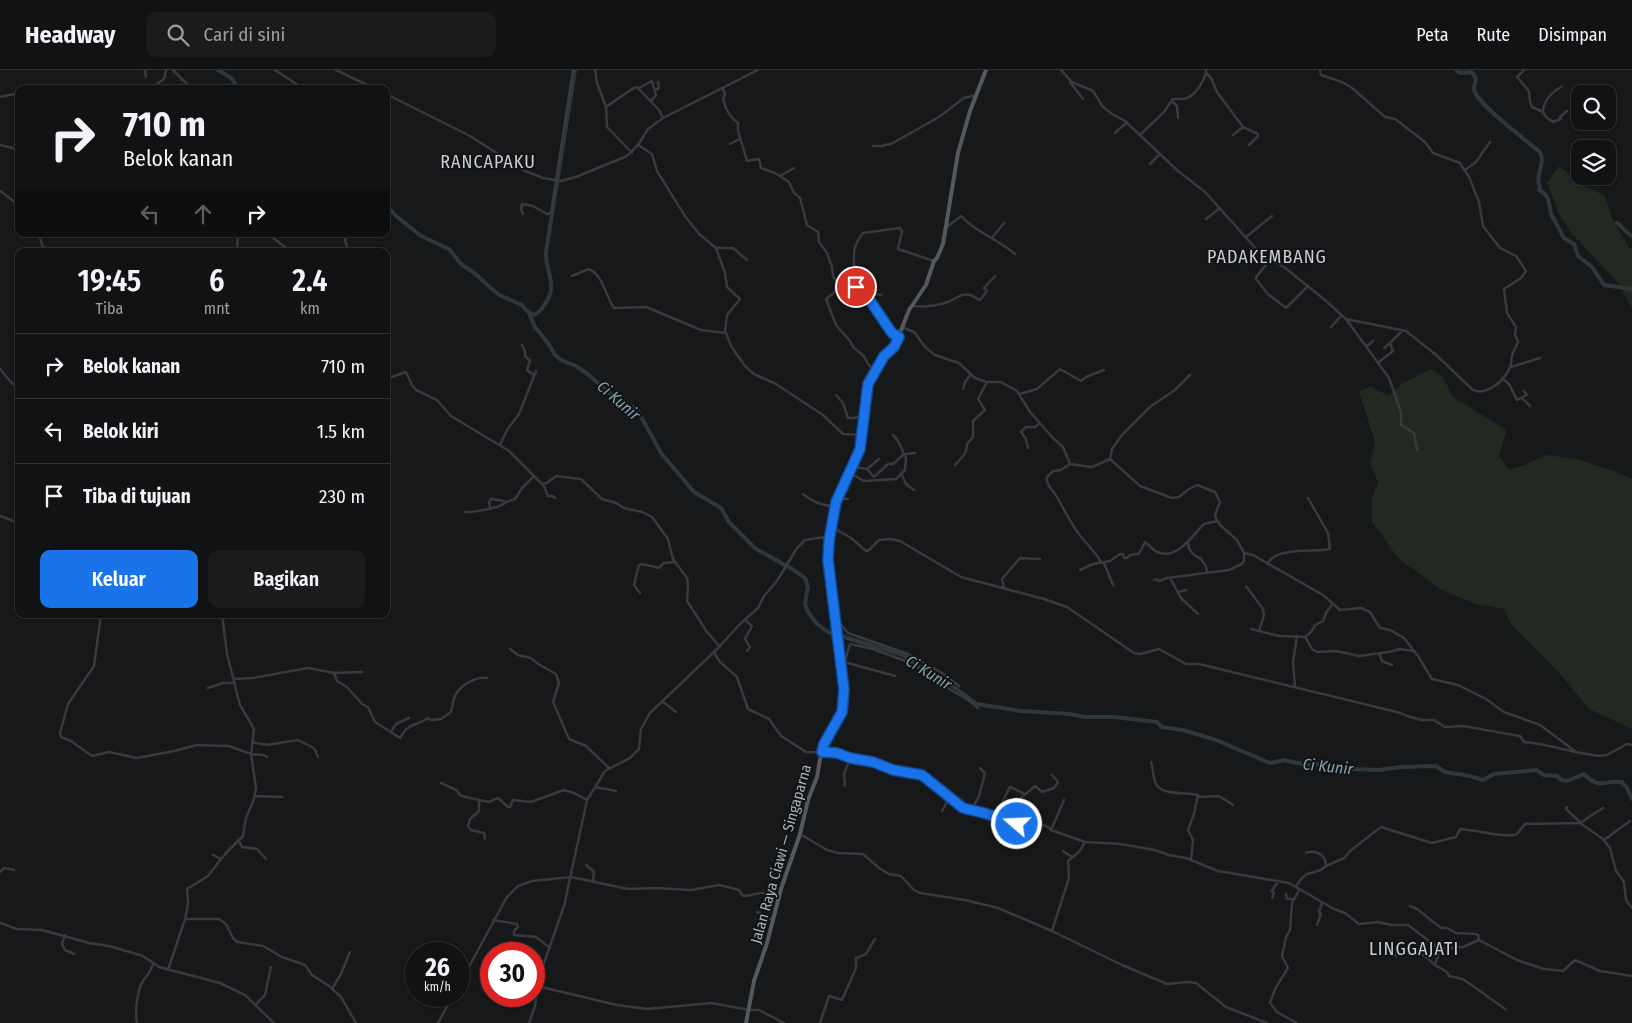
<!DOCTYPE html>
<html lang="id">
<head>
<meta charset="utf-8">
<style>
  body { margin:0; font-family:"Fira Sans Condensed",sans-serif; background:#1a1b1c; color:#f1f3f6; height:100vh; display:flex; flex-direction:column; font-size:19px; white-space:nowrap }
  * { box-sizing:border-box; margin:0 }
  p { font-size:16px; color:#9c9ea0 }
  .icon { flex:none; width:28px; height:28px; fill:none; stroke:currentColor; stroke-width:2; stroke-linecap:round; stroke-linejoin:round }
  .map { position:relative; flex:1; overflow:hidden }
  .side { position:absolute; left:15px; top:178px; width:375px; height:370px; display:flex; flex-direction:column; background:#111213; border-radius:10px; box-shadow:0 1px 4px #0004,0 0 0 1px #303233 }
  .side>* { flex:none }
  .top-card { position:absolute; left:15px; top:15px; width:375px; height:152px; border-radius:10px; box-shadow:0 1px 4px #0004,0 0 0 1px #303233; background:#111213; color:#f1f3f6; overflow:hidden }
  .fabs { position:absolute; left:1571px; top:15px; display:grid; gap:10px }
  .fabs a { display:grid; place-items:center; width:45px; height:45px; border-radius:10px; background:#111213; box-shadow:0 1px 4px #0004,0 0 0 1px #303233; font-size:25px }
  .speed { position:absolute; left:405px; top:872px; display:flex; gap:10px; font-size:25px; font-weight:700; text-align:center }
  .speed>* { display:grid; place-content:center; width:65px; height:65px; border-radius:50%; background:#111213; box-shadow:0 1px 4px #0004,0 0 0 1px #303233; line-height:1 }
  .speed small { font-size:12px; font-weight:400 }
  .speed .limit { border:8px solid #d22; background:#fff; color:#111 }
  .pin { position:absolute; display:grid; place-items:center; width:42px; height:42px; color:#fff; margin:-21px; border:2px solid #fff; border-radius:50%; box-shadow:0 1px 5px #0007 }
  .me { position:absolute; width:55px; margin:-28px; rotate:289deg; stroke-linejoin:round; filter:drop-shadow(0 0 4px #0008) }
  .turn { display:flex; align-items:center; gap:18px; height:105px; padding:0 25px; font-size:22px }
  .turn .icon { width:65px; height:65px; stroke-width:2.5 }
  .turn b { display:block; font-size:35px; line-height:42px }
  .lanes { display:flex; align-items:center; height:48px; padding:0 25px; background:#0003; justify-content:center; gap:25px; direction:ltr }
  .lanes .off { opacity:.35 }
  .eta { display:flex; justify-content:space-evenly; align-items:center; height:85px; text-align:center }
  .eta b { font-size:30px; font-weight:600; line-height:35px }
  .action { display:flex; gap:10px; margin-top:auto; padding:10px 25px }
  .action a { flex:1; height:58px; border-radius:10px; background:#1a73e8; color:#fff; font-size:20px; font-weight:600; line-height:58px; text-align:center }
  .action a+a { background:#1a1b1c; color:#f1f3f6 }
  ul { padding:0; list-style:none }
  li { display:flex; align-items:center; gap:15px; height:65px; padding:0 25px; border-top:1px solid #303233 }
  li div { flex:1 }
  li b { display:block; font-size:19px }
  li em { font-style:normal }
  header { display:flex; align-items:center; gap:30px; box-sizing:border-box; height:70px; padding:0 25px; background:#111213; border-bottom:1px solid #303233 }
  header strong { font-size:24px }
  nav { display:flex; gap:28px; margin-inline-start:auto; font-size:18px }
  .search { width:350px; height:45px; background:#1a1b1c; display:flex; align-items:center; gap:12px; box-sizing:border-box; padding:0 18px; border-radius:10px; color:#9c9ea0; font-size:19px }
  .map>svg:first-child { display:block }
  .green { fill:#212921 }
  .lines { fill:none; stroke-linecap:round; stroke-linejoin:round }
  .river { stroke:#2e383c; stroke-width:4 }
  .minor { stroke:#383a3e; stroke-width:2.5 }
  .major { stroke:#55585d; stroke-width:4 }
  .route-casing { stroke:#114b97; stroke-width:12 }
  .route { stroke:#1a73e8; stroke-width:9 }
  .labels { text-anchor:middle; stroke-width:4; stroke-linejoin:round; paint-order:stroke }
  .street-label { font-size:15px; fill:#aab1b8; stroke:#121314 }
  .water-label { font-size:16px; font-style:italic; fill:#83a2b1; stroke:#121314 }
  .quarter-label { font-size:18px; letter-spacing:1px; fill:#cbcfd4; stroke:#121314 }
</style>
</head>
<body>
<header>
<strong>Headway</strong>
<div class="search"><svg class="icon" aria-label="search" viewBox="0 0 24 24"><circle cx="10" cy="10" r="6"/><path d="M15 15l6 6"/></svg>Cari di sini</div>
<nav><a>Peta</a><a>Rute</a><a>Disimpan</a></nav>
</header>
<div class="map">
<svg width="1632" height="953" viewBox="0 0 1632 953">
  <rect width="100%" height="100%" fill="#171819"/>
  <path class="green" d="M1559,96l25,19 21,11 8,24 16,28 3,1v60l-14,-26 -45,-48 -14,-21 -12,-31z
    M1431,299l12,8 10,20 54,33 -8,25 9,14 14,-3 24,-11 30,4 35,11 21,9v250l-43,-20 -28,-34 -50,-51 -7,-15 -29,-5 -35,-15 -41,-30 -27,-37v-23l6,-17 -8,-18 5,-22 -16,-50 12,-6 17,10 15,-13z"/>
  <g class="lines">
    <path class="river" d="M218,0l13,8 8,11
      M1456,0l4,3 12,-1 4,7c-1,3 -2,8 -2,11 3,14 53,51 66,62 6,12 -6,24 0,35l-1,3 5,3 4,6 3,15 13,24 10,6 4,12 14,11 12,18 28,4
      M386,135l10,11 25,20 28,13 12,15 13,9 25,22 23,10 7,8 6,14 13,16 7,12 6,5 15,6 13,9 33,29 11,3 6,6 22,40 33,39 27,16 8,14 27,27 38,21 11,8 3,9 -3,17 3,8 9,12 11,8 75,23 16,11 14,6 44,32 44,7 49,3 15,3h29l43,5 5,5 21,3 33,10 54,23 14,-3 23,5 10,-1 10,4 52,2 22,-3 35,-1 9,6 25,4 13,4 11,-6 42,-4 8,5 13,1 4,4 6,1 17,-7c16,16 19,6 38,8l5,6 5,11
      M1617,153c6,4 9,10 15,13
      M529,242l5,3c7,-3 7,-6 11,-11 14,-20 0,-32 1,-52l29,-182"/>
    <path class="minor" d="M145,0l1,7
      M173,0l19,19
      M275,0l29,19
      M336,0l40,19
      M595,0l2,13 9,24 1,20 25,26
      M1061,0l11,12 21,9 10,16 9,7 13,7 53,50 27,21 53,59 8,7 18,9 41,33 21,19 43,59 12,34v13l13,8 3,17
      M1320,0l1,5 21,7 10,6 33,29 10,2 30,23 8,11 27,10 9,14 10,25 4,24 17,22 16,8 10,15 -5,7 -17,11 3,24 9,14 -1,8 3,6c-1,5 -5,10 -6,15 -1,4 0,8 -2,11 -5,13 -23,29 -37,23l-38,-36 -29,-23 -60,-12
      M1524,0l-7,7 12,14 1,11 2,5 11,5 3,5 7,5 8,-3 -1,-2 7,-6
      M1206,3l5,5 6,14 26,35 15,7v2l-9,9
      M1070,12l13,17
      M157,14l7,-5 2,-9
      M639,18l13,-7 4,14 -5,6
      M723,19l2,5 -2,5c2,9 7,18 15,24v8l9,30 12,-2 2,9 14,5 14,9 5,11 6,5 7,27 11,7 1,10 8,11 5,14 1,9 4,7h7l10,-6c1,-19 -4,-28 9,-44l37,-5 2,3 -4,18 36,12
      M656,20l3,-2 -1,-6
      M386,24l84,42 55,35 18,7 18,3 15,-4 51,-21 11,-11 10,-16 15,-11 95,-48
      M0,27l14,-3
      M1172,31l5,5 1,12
      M606,37l26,-18 5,-2 22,23 4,8
      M1543,42c0,-11 9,-20 18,-25
      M1115,63l12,-11
      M1141,64l23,-22 9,-13c5,0 12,1 16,-2 7,-3 17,-19 17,-27
      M1233,65l10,-8
      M730,74l10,-5
      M0,75l13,3 6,5
      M638,75l14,9 5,17 28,45 14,18 17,14 9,25 2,14 13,12 -13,16 -2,15 6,16 14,20 9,8 22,10 47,31 20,19 18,1
      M873,76h9l11,-3 46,-26 25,-19 12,-3
      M1150,94l10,-10
      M1465,100l11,-8 14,-20
      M780,106l14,-8
      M0,121l19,14
      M523,144l-2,-5 1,-5 11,2 14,8 4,-1 22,-143
      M1206,149l14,-11
      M947,157l14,-11c15,17 37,23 54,38
      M39,164l3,11 4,6
      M268,164l22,17
      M347,164l-2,6 3,11
      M1246,167l26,-21
      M992,168l12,-15
      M716,178h17l14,12
      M237,181l1,-17
      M1270,190l-13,16 -1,3 12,15 18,14 22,-22
      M572,206l17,-7c14,6 17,28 25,39l32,-1 55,23 25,3
      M853,208l7,17 9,4 23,34 6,4
      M836,212l-1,10 -9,7 10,26 14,16 4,7 10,8 4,8 7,7
      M869,229l7,-5 5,1
      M912,236c12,1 25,0 36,-4 8,-3 12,-9 22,-7 4,1 7,4 10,5l7,-9 -3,-3 11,-12
      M902,257l12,5 12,16 9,7 24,8 16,15 12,4h14l16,9 13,21 24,27 9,8 7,17 22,3 18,-8 30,27 32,12 7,-1 10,-8 8,-4 18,7 5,10 -5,13 1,3 4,7 17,15 7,13 9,2 70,40 17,15 21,-2 9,4 10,16 10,2 14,8 14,18 14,23 26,6 28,14 18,13 36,13 35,26
      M1331,257l11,-12
      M522,275l3,6v5l5,5 -3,9 7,5
      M1367,276l6,-5
      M1384,278l6,-5
      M1379,292l14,-11 -3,-8 13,-13
      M1511,297l29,-9
      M0,299l10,12 9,8
      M1502,308l7,6 8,16 10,-5 -3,-4
      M386,309l20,-7 6,13 4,5 21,10 14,16 58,35 33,33 5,-1 9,-7 25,3 21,20 14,4 8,5 18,4 10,5 16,22 5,20 14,19 1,7 -1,16 20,31 13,15
      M963,319l2,-7 6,-8
      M1020,324l17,-5 23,-20 21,12 5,-4 18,-7
      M836,325l7,8 5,15h6l10,-3
      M1522,328l8,8
      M500,375l7,-15 12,-16 17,-43
      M1028,378l-2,-9 -5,-7 5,-5h9l5,-4
      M1110,389l2,-10 10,-14 28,-28 25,-17 15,-15
      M1070,394l-9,6 -8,1 -6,6c-1,9 6,13 10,20 8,14 15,29 25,41 7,8 14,15 19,24
      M955,395c5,-6 13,-12 12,-21l6,-7v-16l12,-11 -7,-11 9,-17
      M853,397l14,2 12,-10
      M867,399l7,8 14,-13h5l11,-10 11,-1
      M850,403l14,8 32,-2 9,-9 1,-12c-5,-8 -5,-16 -13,-23
      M902,405l4,9 8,6
      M543,414l5,12h5l2,2
      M803,424c9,8 20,12 32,12
      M837,428l11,1
      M490,438l-1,-6 2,-3 13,2
      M465,442c8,1 23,-3 32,-5 6,-2 10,-6 18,-8l7,-11 12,-12
      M0,446l19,7
      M832,457l19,11 15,13 3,-1 10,-10 11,-1 10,2 61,36 83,22 23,8 67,46 6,1 19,-5 27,15h13l202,49 6,3 15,4h12l11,7 18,-1 57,10 4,6c26,2 51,12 77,14l6,-1 20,-11 5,1
      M1188,473c0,6 5,13 12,15l6,8 1,7
      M1104,493l9,22
      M1267,494c10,-18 46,-11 63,-15l-2,-16 -20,-35
      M1080,500l13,-6 17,-3 10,-7h3l1,4h3l3,-3 9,-1 6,-12c4,3 8,8 12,10 21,9 36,-18 47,-28l14,-3
      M1170,508l11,20 17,16
      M1154,510l2,-1 3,2 8,-3 62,-8 13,-6 2,-4v-7
      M1246,516l17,23 1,6 -5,16
      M1004,518l-2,-9 18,-21 20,1
      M1178,522l8,-2
      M640,523l-6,-8 5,-20 3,-1 17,4 5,-5 10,-1
      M101,544l-7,52 -26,38 -8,29 1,4 10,4 21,15 17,-4 28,6 37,-7 23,-6 32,1 22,8 12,1 4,2
      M745,550l7,6 -7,13 5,8 -3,4
      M836,551l4,2 8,10 60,21 34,19 17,13
      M1251,559l28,7 26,1
      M1305,567l7,12 5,3 19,-1 23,5 30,-4 11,-3 13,2
      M1305,567l7,-6 3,-6 8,-4 4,-10 6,-7
      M510,579l8,6 13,3 7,6 18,10 3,9 -6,19 16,37 17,7 23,22
      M714,582l5,9 18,16 11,32 21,10 12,17 25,16 31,1 13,6 23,3 20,8 24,3 10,5 8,8 28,22 61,18 19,-1 5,2 3,3 34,12 36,2 34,6 14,5 17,3 32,13 71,12 45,26 11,4 14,11 19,-2 13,3h17l32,24 23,-2 16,-7 38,20 27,9 19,2 12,-11 25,11 32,5
      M1379,584l3,7 10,4
      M844,592l51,14
      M841,593l4,-2 5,-17 23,5 35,13 26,15 15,12 18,10 11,9
      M334,603l28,-1
      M234,609l19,-1 55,-10 26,5 3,8 10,6 15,17 6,3 7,15 25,16c3,-4 4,-8 8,-10 6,-5 15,-5 19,-10l4,2 10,-1 10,-7c1,-5 2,-11 4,-16 5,-11 21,-20 32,-18
      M1295,616l-2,-24 4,-26
      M208,618l15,-5h12
      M662,631l14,11
      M391,662l5,-8 13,-6
      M252,672l15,3 31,-5 16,8 4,9
      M1151,692c2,7 2,13 4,20 4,14 33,10 43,13l-4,19 -6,16 5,10 -2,20
      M441,713l15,7 4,5 5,2 24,5 9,-4 10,9h2l3,-7 18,2 33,-12 10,3 13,7
      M845,716l-1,-12 6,-15
      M595,717l21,4
      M255,726l27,1
      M1198,727l21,-1 14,9
      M479,731v10l-9,8 -2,7 3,4 13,3 1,6
      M1567,737l-1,2 15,14
      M972,739l7,-13 6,-23 -5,-5
      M942,741l7,-13
      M995,746l15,-29 15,7
      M1580,753l23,-15
      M1017,754l-3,-14 8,-13 13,-11 7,6 12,-4 4,-6 -6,-7
      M1051,760l13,-30
      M800,764l27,16 11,3 25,1 16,14 10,6 12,2 13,14 6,3 45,7 33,8 54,23 70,34 45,19 20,-2 9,1 30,24 41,16
      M1604,770l26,-19
      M239,771l3,6 15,2 9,10
      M1063,781l9,6
      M1306,783c10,-4 20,2 20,13
      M213,785l8,4
      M586,795l8,7 -1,10
      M0,802l4,-4 10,2
      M1296,816l6,-8 5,-4 14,-4 5,-4 18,-8 6,-7 31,-24 51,16 24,-6 4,-8c11,0 50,10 57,5 3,-3 5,-7 8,-10l55,-1 23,16 7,9 6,23 8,11 2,18 6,8
      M1286,824l1,5h6
      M1272,828l2,-4 -2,-3 6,-10
      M1410,836l7,3 24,19h6l9,5 19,1 3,1 1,5
      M757,842l3,1 1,4 11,2
      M185,849h34l7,5 7,14 4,4 26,4 19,11 23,8 7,10 17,11 12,11 15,26
      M493,850l24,4 1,3 -4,4v4l22,2 14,11
      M0,853l17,6 25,1 47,13 20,3 34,10 16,11 61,16 25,12 29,28
      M1317,855l4,-11 -2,-2 3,-9
      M1052,861l17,-53 -1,-17 12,-10 5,-9
      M65,865l-3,9 3,6 9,4
      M1385,880l10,6 8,-8 3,3 19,5 10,9 12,7 2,4 14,3 42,30
      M1435,895l5,-16
      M168,900l17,-51 3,-15 -1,-15 21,-13 17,-22 18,-18 3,-18 8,-19 2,-11 -5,-34 3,-25 -14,-24 -13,-51 -5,-40
      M487,912l4,1
      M459,915l48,-88 11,-11 14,-5 39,-4 57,12 27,-1 36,2 28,-5 20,5 4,6c7,0 17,-4 21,-3l2,4
      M537,916l80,19 30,4 65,-6 37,7h10l25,13
      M332,919l9,-15 9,-22
      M255,935l10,-10 6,-28
      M137,953c-2,-10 0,-34 6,-42 5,-7 8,-9 10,-17
      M438,953l15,-27
      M529,953l6,-17 3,-26 26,-74 23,-106 18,-29 25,-13 9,-9 2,-20 9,-16 67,-64 24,-26 17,-15 6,-12 13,-15 20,-33 8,-8 19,-3 7,-8
      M820,953l9,-27 13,4 14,-32v-10l10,-4 9,-15
      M1297,953l-20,-11 -7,-9 5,-14 13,-21 -6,-12 4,-19 4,-7 2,-27 7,-13"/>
    <path class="major" d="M746,953l8,-42 13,-38 14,-54 19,-55 8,-34 9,-23 5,-29 20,-36 2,-22 -16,-130 1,-19 8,-43 23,-49 8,-65 16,-28 12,-13 13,-33 17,-25 8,-24 3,-3 6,-14 15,-91 12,-42 16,-41"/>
  </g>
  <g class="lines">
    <defs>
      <path id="route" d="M856,217l5,9 8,3 23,34 7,4 -5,10 -10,9 -16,28 -8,65 -24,53 -7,39 -1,19 16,130 -2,22 -18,32 -2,8 15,1 13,5 23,4 20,8 29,5 41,33 21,5 33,11"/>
    </defs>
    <use href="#route" class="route-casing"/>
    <use href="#route" class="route"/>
  </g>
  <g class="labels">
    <g class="street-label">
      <text transform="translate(781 784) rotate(-74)" y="5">Jalan Raya Ciawi — Singaparna</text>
    </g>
    <g class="water-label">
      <text transform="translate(619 330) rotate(41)" y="6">Ci Kunir</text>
      <text transform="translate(929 602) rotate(32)" y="6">Ci Kunir</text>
      <text transform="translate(1328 696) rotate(6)" y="6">Ci Kunir</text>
    </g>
    <g class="quarter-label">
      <text x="488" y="98">RANCAPAKU</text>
      <text x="1267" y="193">PADAKEMBANG</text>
      <text x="1414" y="885">LINGGAJATI</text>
    </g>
  </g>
</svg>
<div class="fabs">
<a><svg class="icon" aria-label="search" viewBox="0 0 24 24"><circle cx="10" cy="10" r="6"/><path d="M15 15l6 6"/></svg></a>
<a><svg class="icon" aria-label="layers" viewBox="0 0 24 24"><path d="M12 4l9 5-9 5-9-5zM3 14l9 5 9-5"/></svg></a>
</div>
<div class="speed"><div>26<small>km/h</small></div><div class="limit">30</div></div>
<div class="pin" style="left:856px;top:217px;background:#d93025"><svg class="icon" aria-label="arrive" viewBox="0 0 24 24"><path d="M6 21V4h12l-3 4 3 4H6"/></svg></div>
<svg class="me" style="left:1017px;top:754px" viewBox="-20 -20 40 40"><circle r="17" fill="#1a73e8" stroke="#fff" stroke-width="3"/><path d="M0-11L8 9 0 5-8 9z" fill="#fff"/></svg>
<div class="top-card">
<div class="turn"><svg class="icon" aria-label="right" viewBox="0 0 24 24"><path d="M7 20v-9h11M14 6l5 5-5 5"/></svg><div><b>710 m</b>Belok kanan</div></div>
<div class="lanes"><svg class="icon off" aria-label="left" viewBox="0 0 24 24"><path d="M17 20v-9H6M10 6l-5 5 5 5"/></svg><svg class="icon off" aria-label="ahead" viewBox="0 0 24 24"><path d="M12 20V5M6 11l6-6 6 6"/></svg><svg class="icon" aria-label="right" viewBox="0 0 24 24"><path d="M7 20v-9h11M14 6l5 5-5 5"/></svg></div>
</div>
<section class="side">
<div class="eta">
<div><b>19:45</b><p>Tiba</p></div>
<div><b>6</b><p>mnt</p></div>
<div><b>2.4</b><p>km</p></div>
</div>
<ul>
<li><svg class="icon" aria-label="right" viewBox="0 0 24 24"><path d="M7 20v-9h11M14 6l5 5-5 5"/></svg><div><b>Belok kanan</b></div><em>710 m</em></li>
<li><svg class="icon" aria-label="left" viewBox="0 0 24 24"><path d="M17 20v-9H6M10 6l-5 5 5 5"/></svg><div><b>Belok kiri</b></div><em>1.5 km</em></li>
<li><svg class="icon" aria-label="arrive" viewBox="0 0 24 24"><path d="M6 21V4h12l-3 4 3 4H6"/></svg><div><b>Tiba di tujuan</b></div><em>230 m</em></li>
</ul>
<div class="action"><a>Keluar</a><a>Bagikan</a></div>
</section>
</div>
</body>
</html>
